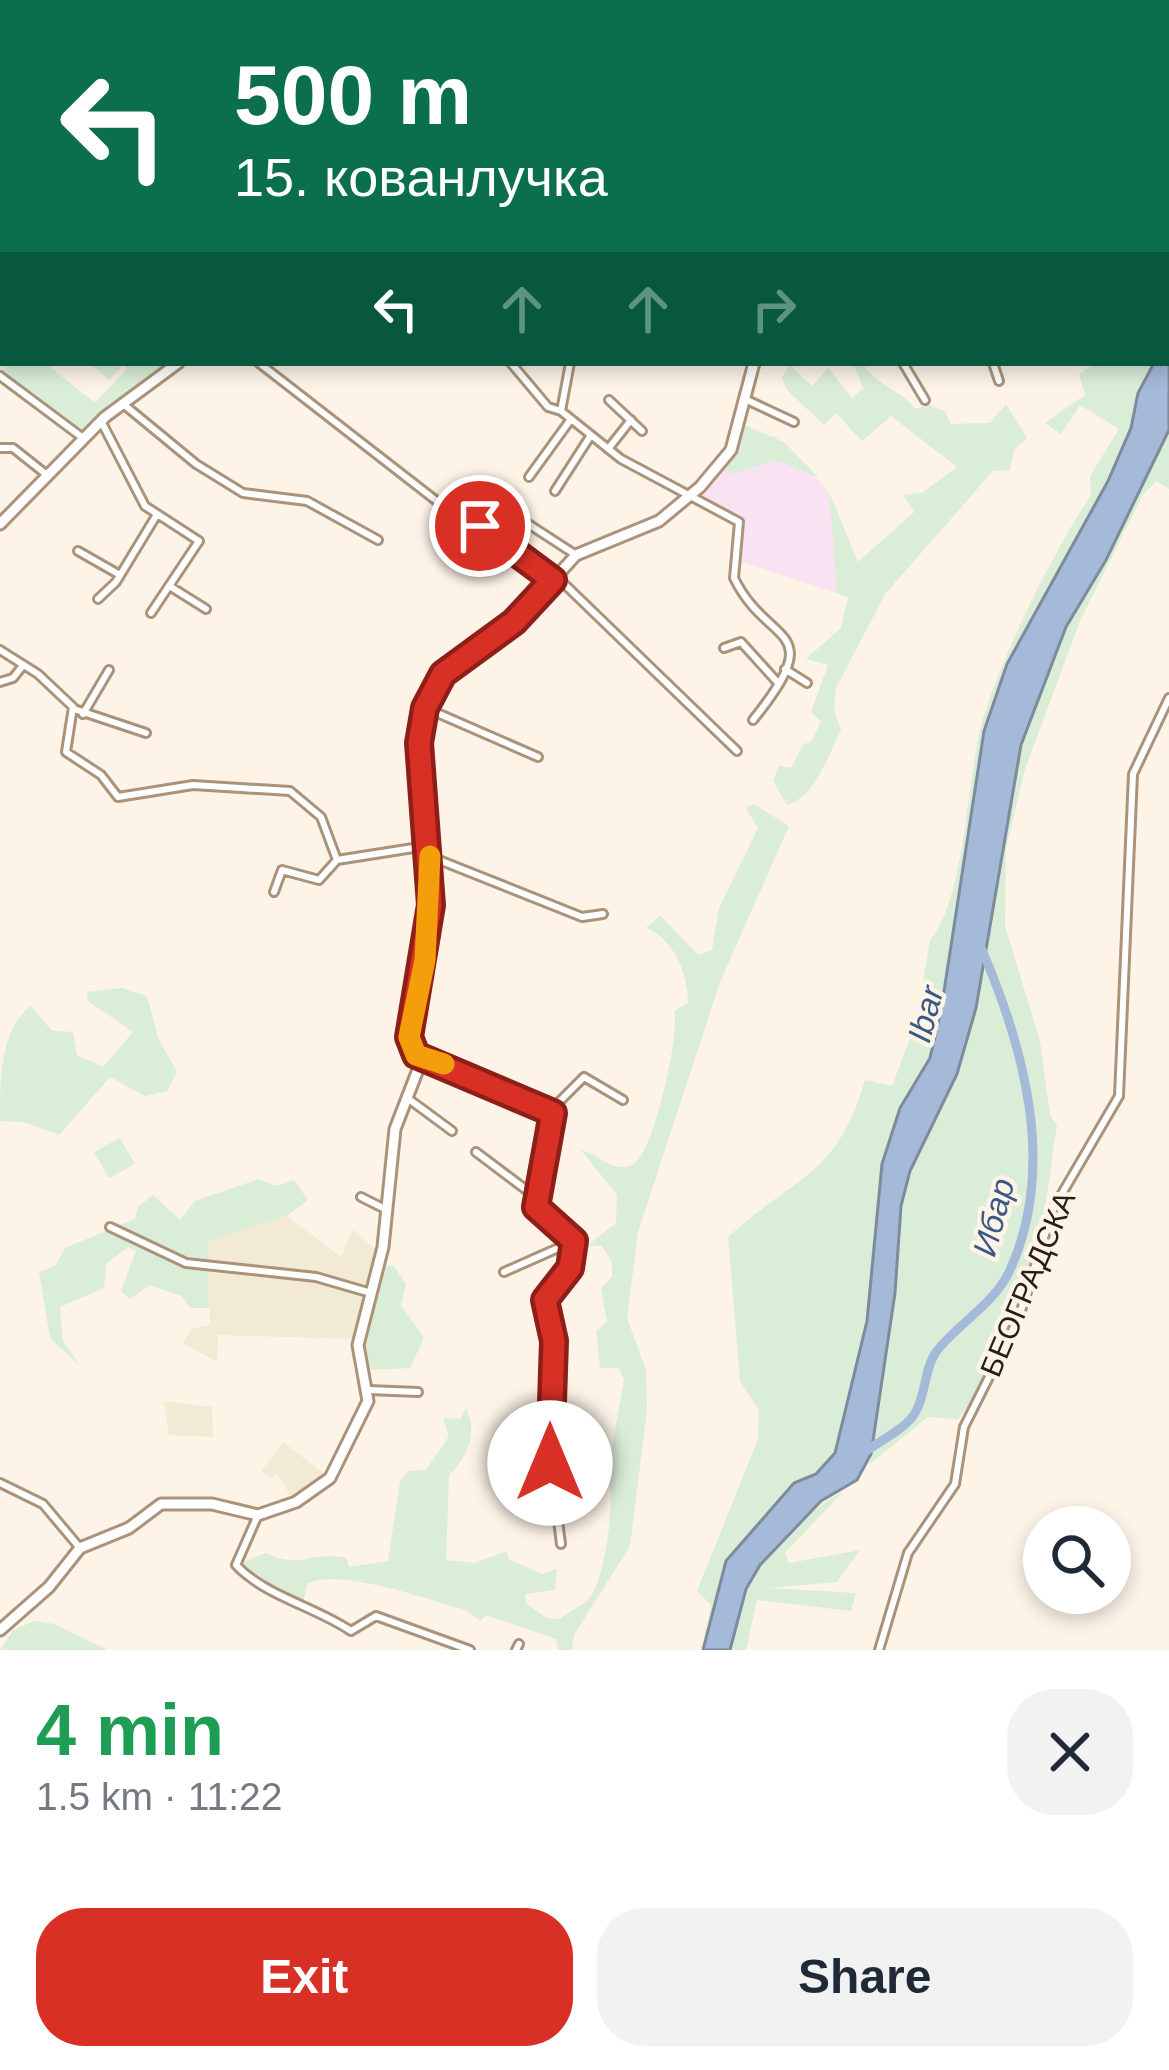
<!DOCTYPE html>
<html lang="en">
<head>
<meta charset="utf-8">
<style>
  body { margin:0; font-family:Helvetica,sans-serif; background:#f2f2f3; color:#1f2937; height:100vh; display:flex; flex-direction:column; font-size:45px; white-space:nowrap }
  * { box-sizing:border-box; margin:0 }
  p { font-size:39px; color:#747a83 }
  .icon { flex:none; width:66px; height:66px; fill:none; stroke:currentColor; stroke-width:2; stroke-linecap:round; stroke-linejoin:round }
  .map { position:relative; height:1650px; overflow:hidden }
  .sheet { display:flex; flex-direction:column; background:#fff; flex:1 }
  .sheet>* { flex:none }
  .top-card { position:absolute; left:0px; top:0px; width:1170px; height:366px; box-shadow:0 6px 18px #0003; background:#0b6e4f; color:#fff; overflow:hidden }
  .tools { position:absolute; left:1023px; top:1506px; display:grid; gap:24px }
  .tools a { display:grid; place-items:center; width:108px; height:108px; border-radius:50%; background:#fff; box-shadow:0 6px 18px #0003; font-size:60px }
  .pin { position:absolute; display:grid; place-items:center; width:102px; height:102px; color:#fff; margin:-51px; border:6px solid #fff; border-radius:50%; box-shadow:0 3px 12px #0007 }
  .me { position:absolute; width:132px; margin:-66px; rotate:0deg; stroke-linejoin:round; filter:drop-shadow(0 0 9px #0008) }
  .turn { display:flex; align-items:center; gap:42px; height:252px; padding:0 36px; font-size:54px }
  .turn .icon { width:156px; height:156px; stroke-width:2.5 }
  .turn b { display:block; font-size:84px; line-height:102px }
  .lanes { display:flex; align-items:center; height:114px; padding:0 36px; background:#0003; justify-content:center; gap:60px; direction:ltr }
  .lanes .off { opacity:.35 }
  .round { display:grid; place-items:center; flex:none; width:126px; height:126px; border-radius:48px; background:#f2f2f3 }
  .head { display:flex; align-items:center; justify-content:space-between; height:204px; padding:0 36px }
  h1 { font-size:72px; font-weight:600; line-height:90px; color:#1e9e55 }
  .action { display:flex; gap:24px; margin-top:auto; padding:24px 36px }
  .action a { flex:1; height:138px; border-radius:48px; background:#d93025; color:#fff; font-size:48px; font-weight:600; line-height:138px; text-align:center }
  .action a+a { background:#f2f2f3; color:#1f2937 }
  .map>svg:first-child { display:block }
  .commercial { fill:#f9e3f2 }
  .industrial { fill:#f2ead4 }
  .green { fill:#daedd6 }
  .water { fill:#a4bad8; stroke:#7e8b9d; stroke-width:3 }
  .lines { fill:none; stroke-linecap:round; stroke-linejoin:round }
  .river { stroke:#a4bad8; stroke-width:9 }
  .street-casing { stroke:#ab9379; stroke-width:12 }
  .secondary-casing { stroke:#ab9379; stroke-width:15 }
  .street { stroke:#fff; stroke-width:6 }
  .secondary { stroke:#fff; stroke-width:9 }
  .route-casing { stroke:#8d1f18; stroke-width:30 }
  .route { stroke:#d93025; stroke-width:21 }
  .slow { stroke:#f59e0b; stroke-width:21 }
  .labels { text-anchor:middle; stroke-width:9; stroke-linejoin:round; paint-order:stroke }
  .street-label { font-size:30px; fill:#271e14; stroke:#fdf3e7 }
  .water-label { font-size:33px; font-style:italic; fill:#395883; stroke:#fdf3e7 }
</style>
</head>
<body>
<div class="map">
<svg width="1169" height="1650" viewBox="0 0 1169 1650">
  <rect width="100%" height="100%" fill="#fdf3e7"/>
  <path class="commercial" d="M775,436l54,56 10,64 -2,37 -104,-34 6,-37 -46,-27 24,-27z"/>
  <path class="industrial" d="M287,1216l54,41 12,-27 28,24 -22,85 -141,-4 -1,27 -34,-19 8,-14 19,-4 -3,-84z
    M164,1401l48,6 1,30 -44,-2z
    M283,1442l46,35 -37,21 -15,-25 -6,5 -10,-7z"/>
  <path class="green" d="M0,0h646l-643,3v360h42l50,40 32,-34 -4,-4 -14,15 -20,-17h89l-95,75 -83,-62z
    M853,363h9c20,27 35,24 54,46l13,-4 16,6 6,13 39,-1 16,-19 21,34 -13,12 -4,20 -17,1 -108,123 -49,94 -2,22 7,20c-12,24 -27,68 -54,75l-14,-24 6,-15 12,2 13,-24 7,-2 10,-21 -10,-9 17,-47 -22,-6 35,-31 7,-30 -11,-5 -8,-101 29,70 56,-50 -11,-17 19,-2 35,-26 -66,-51 -29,25 -26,-28 -12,12 -37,-35 -5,-12 7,-14 23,22 16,-18 24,30 11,-10z
    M1096,363h58l-16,30 -7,35 -23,53 -101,183 -23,67 -43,280 -11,47 -29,50 -19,56 -15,157 -32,132 -19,21 -22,10 -68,77 -25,89 10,-45 -14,-14 61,-152 1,-29 -19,-29 -12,-144c68,-62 109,-60 137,-157l27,6 25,-66 13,-80c36,-42 36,-162 53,-221 19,-64 70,-167 108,-224l-1,-19 29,-47 -39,-24 -19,29 -16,-11 40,-28 -6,-21z
    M740,423l45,20 34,35 -44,-18 -42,14 -15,-7z
    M1169,430v59l-13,-8 -14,15 -62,125 -55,148 -19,79 -1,78 35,115 10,74 7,10c-11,62 -11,149 -60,200 4,31 -19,70 -39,94l-30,-2 -58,47 30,-258 10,-35 47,-97 19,-65 27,-172 18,-92 18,-55 27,-63 40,-67z
    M754,804l35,22 -69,156 -82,250 -11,86 19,52 1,40 -17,136 -56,89 -2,15h-14l-2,-11 -70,-24 -6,6 -13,-10c-36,-11 -129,-44 -160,-27l-4,19 -67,-38 30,-12c35,17 47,-3 80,5l3,9 39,-6 12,-79 8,-11 18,-1 23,-34 -6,-18 17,1 6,-11c12,27 2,48 -17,67l-3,85 29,3 32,-12 1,8 34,15 15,-5 -2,21 -30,4 1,9 20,15 14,1c9,-9 23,-12 31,-23 14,-20 26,-102 16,-122l17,-94 -5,-12h-19l-4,-37 11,-9 -6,-34 11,-11v-15l-10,-16h-15l29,-23 1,-28 -36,-45c18,4 33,25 53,14 20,-12 47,-135 40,-153l14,-8c0,-30 -15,-65 -42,-75l14,-13 38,40 14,-5 7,-42 39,-80 -12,-20z
    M122,988l25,8 11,42 19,34 -10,19 -22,5 -35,-19 -51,58 -35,-13 -24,-1c0,-41 0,-92 31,-115l21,25 21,1 4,23 26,12 30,-35 -45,-31 -1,-9z
    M120,1138l15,26 -26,14 -15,-26z
    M259,1179l16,7 19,-6 14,20 -21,16 -79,25 1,67h-18l-10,-12 -31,-11 -20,14 -9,-8 15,-40 -8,-4 -22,17 -2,24 -44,19 3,34 17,25 -30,-28 -11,-66 16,-6 10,-18 70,-29 3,-12 15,-12 27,25 15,-19z
    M381,1265l13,1 12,18 -5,21 23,33 -14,30 -44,2 -4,-23z
    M843,1492l-58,61 4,10 71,-13 -23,32 -68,6 87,5 -5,18 -94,-11 -11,50h-16c6,-21 8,-46 18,-65 16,-30 65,-80 95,-93z
    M34,1621l20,3 54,26h-108l13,-20z"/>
  <path class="water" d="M1169,316v114l-63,130 -40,67 -45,118 -45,263 -19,66 -47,97 -9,35 -6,87 -24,161 -14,26 -36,21 -61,64 -14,24 -16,61h-27l23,-89 68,-78 22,-9 19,-21 32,-132 15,-157 18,-56 30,-50 11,-47 43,-280 23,-67 101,-183 23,-53 7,-35 16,-30h13z"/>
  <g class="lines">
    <path class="river" d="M865,1452c14,-11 42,-24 50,-39 11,-18 9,-44 21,-61 22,-29 58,-47 74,-82 47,-103 14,-222 -28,-320"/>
    <defs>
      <path id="street" d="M657,0l2,3
        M702,0l2,3
        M741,0l2,3
        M798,0l1,3
        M858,0l1,3
        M1117,0l3,3
        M1089,3l1,-3
        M1167,44l2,2
        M259,363l184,143 16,4 94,70
        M511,363l37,44 13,4
        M570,363l-9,48 60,48 118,63 -5,56c34,70 96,46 19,142
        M903,363l22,37
        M993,363l6,18
        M0,376l83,62
        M609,400l33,31
        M747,400l47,22
        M122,403l74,61 47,29 64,8 71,39
        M101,421l44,85 54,35 -48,72
        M0,448h13l34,27
        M608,449l23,-29
        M529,477l42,-58
        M555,491l36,-56
        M516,516l60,39
        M78,551l42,24
        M556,576l181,175
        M171,587l35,22
        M98,599l18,-17 40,-66
        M724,648l17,-6 38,42
        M0,650l38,24 35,33 -7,45 35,23 17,22 75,-12 97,6 31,26 16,43 89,-14
        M785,669l22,14
        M0,682l13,-4 8,-10
        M74,709l72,24
        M428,709l110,48
        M83,714l26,-44
        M429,856l153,61 21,-3
        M274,892l8,-22 37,10 18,-20
        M416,1055l137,58 -17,94 38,34 -4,27 -25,32 9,41 -6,102 13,101
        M406,1097l46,34
        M551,1110l33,-33 39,23
        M476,1152l61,46
        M361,1197l26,13
        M110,1227l76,36 130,14 55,16
        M504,1272l70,-31
        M369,1390l49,2
        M0,1483l43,21 37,44
        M258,1515l-22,50c29,31 80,42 115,66l25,-15 94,34
        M516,1650l3,-6
        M879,1650l29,-97 47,-69 9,-57 55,-110 34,-108 66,-113 14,-322 36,-76"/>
      <path id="secondary" d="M643,3l3,-3
        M1080,3l3,-3
        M0,524l105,-107 73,-54
        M0,1630l49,-43 31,-39 49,-20 32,-24h51l46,11 38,-13 34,-24 38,-77 -10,-56 25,-98 12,-118 24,-62 -10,-30 22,-132 -12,-162 10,-47 14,-23 72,-51 61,-67 83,-34 41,-34 31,-37 23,-87"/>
    </defs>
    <use href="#street" class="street-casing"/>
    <use href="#secondary" class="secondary-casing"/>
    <use href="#street" class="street"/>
    <use href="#secondary" class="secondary"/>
  </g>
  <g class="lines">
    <defs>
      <path id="route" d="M480,526l73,54 -39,42 -71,52 -18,34 -6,35 12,162 -22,132 7,18 137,58 -17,94 38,34 -4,27 -25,32 9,41 -4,122"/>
    </defs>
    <use href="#route" class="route-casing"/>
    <use href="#route" class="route"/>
    <path class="slow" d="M430,856l-5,104 -16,77 7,18 28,9"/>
  </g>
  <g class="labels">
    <g class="street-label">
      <text transform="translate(1028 1284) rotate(-67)" y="10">БЕОГРАДСКА</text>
    </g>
    <g class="water-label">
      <text transform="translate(925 1014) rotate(-75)" y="12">Ibar</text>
      <text transform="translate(993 1217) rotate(-75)" y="12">Ибар</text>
    </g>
  </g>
</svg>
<div class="tools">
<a><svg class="icon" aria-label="search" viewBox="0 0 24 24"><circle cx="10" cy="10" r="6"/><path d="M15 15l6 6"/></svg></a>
</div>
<div class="pin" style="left:480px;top:526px;background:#d93025"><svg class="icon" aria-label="arrive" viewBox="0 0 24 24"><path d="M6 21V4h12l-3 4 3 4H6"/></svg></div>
<svg class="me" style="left:550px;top:1463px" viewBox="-20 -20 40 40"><circle r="19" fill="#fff"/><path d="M0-13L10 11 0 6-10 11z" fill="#d93025"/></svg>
<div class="top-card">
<div class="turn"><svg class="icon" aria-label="left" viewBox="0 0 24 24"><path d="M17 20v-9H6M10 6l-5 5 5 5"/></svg><div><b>500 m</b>15. кованлучка</div></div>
<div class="lanes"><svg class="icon" aria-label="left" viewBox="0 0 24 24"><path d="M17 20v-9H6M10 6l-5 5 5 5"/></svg><svg class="icon off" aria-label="ahead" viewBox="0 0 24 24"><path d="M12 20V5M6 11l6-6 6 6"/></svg><svg class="icon off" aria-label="ahead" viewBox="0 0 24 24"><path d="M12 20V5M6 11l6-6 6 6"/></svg><svg class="icon off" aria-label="right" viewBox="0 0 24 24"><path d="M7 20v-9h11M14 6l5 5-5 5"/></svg></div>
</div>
</div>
<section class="sheet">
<div class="head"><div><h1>4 min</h1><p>1.5 km · 11:22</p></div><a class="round"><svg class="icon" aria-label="close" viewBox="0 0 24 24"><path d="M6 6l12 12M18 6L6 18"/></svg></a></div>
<div class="action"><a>Exit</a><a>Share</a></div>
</section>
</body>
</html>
